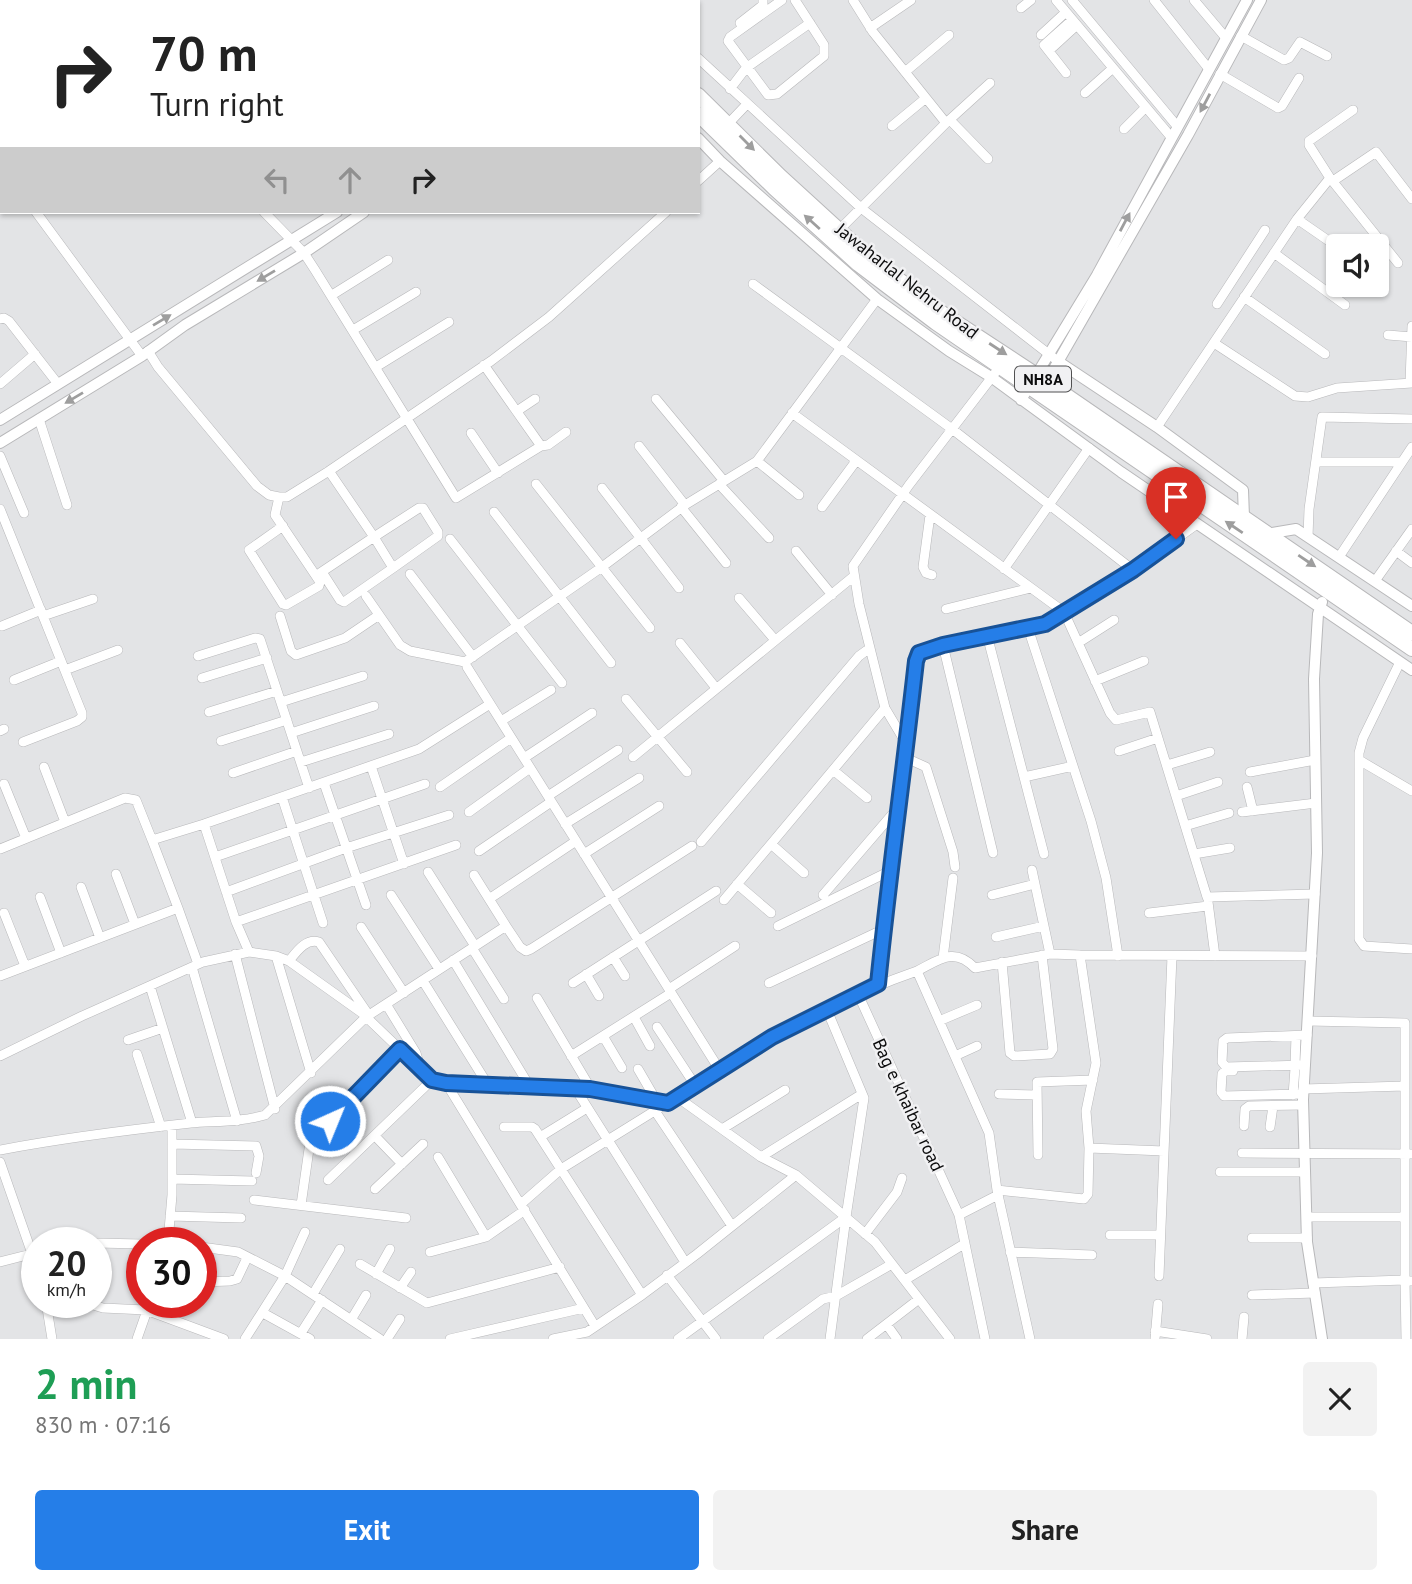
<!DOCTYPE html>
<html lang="en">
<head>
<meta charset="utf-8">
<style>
  body { margin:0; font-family:"PT Sans",sans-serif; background:#f2f2f2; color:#222; height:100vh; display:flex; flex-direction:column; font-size:26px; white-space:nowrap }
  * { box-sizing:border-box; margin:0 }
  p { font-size:23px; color:#767676 }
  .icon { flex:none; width:38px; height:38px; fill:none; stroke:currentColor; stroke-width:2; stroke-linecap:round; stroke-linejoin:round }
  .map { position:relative; height:1339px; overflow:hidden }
  .panel { display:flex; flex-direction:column; background:#fff; flex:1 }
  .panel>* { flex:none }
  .banner { position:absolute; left:0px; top:0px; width:700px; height:214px; box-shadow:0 2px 5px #0004; background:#fff; color:#222; overflow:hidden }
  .fabs { position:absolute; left:1326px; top:234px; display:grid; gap:14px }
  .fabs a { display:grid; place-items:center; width:63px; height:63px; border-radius:7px; background:#fff; box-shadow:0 2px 5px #0004; font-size:35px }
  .speed { position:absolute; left:21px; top:1227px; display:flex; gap:14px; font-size:35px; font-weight:700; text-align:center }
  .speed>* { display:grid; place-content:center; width:91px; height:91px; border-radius:50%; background:#fff; box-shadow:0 2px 5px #0004; line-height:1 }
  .speed small { font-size:18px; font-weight:400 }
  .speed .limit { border:10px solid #d22; background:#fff; color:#111 }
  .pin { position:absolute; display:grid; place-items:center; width:60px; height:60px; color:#fff; margin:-72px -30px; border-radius:50% 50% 50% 0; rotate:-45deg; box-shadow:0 0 7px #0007 }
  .pin .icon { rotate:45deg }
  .me { position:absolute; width:77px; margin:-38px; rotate:44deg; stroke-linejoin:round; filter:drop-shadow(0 0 5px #0008) }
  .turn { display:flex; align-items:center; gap:24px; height:147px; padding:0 35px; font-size:32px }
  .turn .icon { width:91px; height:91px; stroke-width:2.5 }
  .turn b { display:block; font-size:49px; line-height:60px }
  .lanes { display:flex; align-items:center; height:66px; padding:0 35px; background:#0003; justify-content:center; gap:35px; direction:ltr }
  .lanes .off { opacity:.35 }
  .round { display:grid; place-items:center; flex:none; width:74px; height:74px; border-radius:7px; background:#f2f2f2 }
  .summary { display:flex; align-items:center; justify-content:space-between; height:119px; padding:0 35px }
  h1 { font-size:42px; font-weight:700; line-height:52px; color:#1e9e55 }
  .cta { display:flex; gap:14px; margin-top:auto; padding:14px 35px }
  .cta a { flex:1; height:80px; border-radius:7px; background:#257ee8; color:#fff; font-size:28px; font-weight:700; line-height:80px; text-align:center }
  .cta a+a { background:#f2f2f2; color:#222 }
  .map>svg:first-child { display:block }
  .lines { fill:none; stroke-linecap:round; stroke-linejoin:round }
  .minor-casing { stroke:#b8b8ba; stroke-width:10 }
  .tertiary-casing { stroke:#b8b8ba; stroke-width:12 }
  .primary-casing { stroke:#b8b8ba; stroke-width:16 }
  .minor { stroke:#fff; stroke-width:9 }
  .tertiary { stroke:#fff; stroke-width:10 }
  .primary { stroke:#fff; stroke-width:14 }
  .oneway { fill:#9e9e9e }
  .route-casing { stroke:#185297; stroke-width:18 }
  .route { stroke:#257ee8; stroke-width:12 }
  .labels { text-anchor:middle; stroke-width:5; stroke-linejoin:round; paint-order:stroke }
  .shield { fill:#f1f1f3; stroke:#515152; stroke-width:2 }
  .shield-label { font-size:16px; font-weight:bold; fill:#0c0c0d }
  .street-label { font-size:18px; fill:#0c0c0d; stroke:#f1f1f3 }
</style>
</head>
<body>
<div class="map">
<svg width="1412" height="1339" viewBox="0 0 1412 1339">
  <rect width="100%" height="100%" fill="#e3e4e6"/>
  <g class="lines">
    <defs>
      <path id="minor" d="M102,0l2,2
        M313,0l4,2
        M464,0l2,2
        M782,0l-52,37 -2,4 40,54 9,-1 47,-38v-11l-29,-45
        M1056,0l115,137
        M1072,0l105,126
        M1154,0l54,68
        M1194,0l32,38
        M51,2l3,-2
        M636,2l2,-2
        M1021,8l10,-8
        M740,23l23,-18v-5
        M870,28l41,-28
        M1041,35l25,-23
        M1241,36l43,24 5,-2 11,-16 27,14
        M0,40l2,-2
        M1053,47l24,-22
        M698,58l163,150 198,154
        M905,72l44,-37
        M1066,73l-22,-28 28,-25
        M1220,74l58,34 4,-2 17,-28
        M730,89l16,-21 64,-45
        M1085,93l28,-25
        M1353,110l-44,31v4l21,33 68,85
        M950,120l38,39
        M946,123l44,-40
        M728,124l19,-20
        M892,126l34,-28
        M1124,129l22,-22
        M0,166l2,2
        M698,181l22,-20
        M1333,181l43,-29 36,47
        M36,212l106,144
        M264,212l40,41 11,17 141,228 85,-52 -57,-81
        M1297,219l42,29
        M839,230l107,-107 -73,-91 -20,-32
        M1274,253l71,52
        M753,284l199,145 181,141 64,-46
        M332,295l56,-35
        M1244,297l81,57
        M1217,304l48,-74
        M0,319l4,-1 5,3 49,63
        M353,330l63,-38
        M1388,335l24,2
        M1214,343l81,53 13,1 29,-9 75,-5
        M148,351l10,16 99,119 12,9 10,2
        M376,367l73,-45
        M1410,383l2,-57
        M0,384l35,-30
        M656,399l68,82
        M517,411l18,-12
        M792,413l272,199 46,101 6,7 34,-8 57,185 108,-3
        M39,419l28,86
        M1157,427l140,-208 33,-41
        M471,433l27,40
        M541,446l7,-1 18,-13
        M639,446l46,59
        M0,456l24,57
        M757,461l42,34
        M1316,462h86
        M536,484l114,144
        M719,484l50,54
        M602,488l77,100
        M681,507l45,56
        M822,507l34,-46
        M0,509l82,204v4l-5,4 -54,21
        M494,512l117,151
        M930,515l-7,52 3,6 6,2
        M283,526l-34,24 34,54 3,1 33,-19 1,-4 -45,-67 4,-18h8l42,-26 162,-110 58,-44 117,-105
        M1308,537l1,-28 13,-92 90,2
        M450,539l112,144
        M796,551l36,44
        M1396,551l16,12
        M1339,557l73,-110
        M1004,569l85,-121
        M322,572l18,28 4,2 49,-34 -19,-31 45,-29h4l15,24v4l-45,32
        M320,573l54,-36 -45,-66
        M410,574l63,83
        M1375,581l37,-52
        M366,596l34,49 10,6 55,11 137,-95 83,-62 72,-44 120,-162
        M739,598l36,42
        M946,609l85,-21
        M43,616l50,-17
        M280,616l11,35 5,4 49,-17 34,-23
        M2,626l39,-16
        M1028,628l17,-4 88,-54
        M987,635l57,219
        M680,643l36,45
        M1078,643l36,-23
        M943,645l50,208
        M198,656l57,-18 5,1 49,149
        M1400,662l-37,76 -4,15v186l5,7 48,3
        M467,667l252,402 -42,28 84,60 35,18 79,67 75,97
        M65,670l53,-20
        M202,678l65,-20
        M14,680l47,-19
        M1095,681l49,-20
        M626,699l61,73
        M281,702l82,-26
        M209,712l68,-21
        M501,721l50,-31
        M0,731l4,-2
        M291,733l83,-27
        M221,741l66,-21
        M907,745l-22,-37 -26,-104 -6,-38 56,-81 86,-112
        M1119,751l39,-13
        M633,757l221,-181
        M524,758l68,-45
        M906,758l20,9 27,85 2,15
        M1359,760l53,31
        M301,762l88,-28
        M1167,765l43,-13
        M371,766l33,98
        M44,767l21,55
        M833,770l34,28
        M1250,772l65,-12
        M233,773l64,-22
        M1024,777l49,-11
        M324,783l42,122
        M4,784l22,54
        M440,787l71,-49
        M1247,787l6,24
        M548,796l70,-46
        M1176,796l42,-14
        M282,797l41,126
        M469,812l61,-44
        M1242,812l74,-9
        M204,824l32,98 13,30
        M565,824l74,-46
        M1185,826l44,-13
        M701,842l158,-186 11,-8
        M771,844l33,29
        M0,849l125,-51 11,2 16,40 52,-16 215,-75 71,-45
        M479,851l72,-49
        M584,854l75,-48
        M1194,854l36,-6
        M215,857l210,-73
        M1032,870l18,84 30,1
        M428,872l47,74
        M116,874l19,50
        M474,875l32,51
        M737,884l34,29
        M81,887l19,51
        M226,892l120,-44 103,-33
        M391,895l48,74
        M823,895l73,-85
        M992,895l43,-11
        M40,897l21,56
        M489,899l87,-58
        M724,900l161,-192
        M1208,902l7,54
        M178,908l20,56
        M4,913l21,53
        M1149,913l59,-7
        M236,922l220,-77
        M778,926l112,-55
        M361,927l43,66
        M996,937l48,-11
        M472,948l32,51
        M235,954l40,155
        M276,956l35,117
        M613,957l12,19
        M943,958l10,-80
        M453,960l77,127
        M289,961c8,-10 17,-23 30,-19l49,72
        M1002,962l8,91 4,3 36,-2 3,-5 -11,-94
        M192,967l45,154
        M917,971c22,-11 37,-25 58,-3l75,-14
        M586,974l13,22
        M0,976l178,-68 -26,-68
        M423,981l65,104
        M573,983l143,-92
        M769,983l115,-54
        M878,984l12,-113 16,-113 11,-100 7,-8 97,-22h7l63,193 15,57 12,78
        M150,986l42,137
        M669,989l66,-43
        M858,994l101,221 26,124
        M537,998l54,91
        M386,1004l30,49 4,14
        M634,1017l16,29
        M939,1021l38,-16
        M1308,1021l97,2v257l7,1
        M657,1027l38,58
        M603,1036l19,32
        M128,1040l35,-12
        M137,1054l24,73
        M0,1056l82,-40 121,-54 46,-10 27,4 13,5 73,52 70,67
        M571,1056l100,-63
        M955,1056l22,-10
        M1295,1065l1,-29
        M1305,1065l-79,2 -4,-5 1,-21 4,-3 80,-3
        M638,1069l18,31
        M719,1069c63,-38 128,-74 198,-98l72,162 8,57 87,9 4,-5 1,-46 -3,-37 10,-48 -16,-108 232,1
        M1233,1071h-8l-3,3 -1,18 3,4 79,-2
        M446,1083l149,243
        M575,1088l110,174
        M1303,1089l102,-3
        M999,1094l37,1
        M1293,1095l2,-27
        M655,1111l77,115
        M1244,1126l1,-17 4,-3 54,-1
        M504,1127h28l3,2 107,166
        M1270,1127l3,-21
        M722,1129l63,-39
        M375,1136l27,28
        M540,1137l47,-29
        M172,1144l84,2 3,10 -3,17
        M1089,1148l75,3
        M0,1150c63,-12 127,-20 191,-27 25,-2 50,-1 74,-8l101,-98 140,-91 14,21 6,4 5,-2 161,-103
        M1242,1153l170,1
        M1038,1155l-1,-73 56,-2
        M761,1157l101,-63
        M0,1162l37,106
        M1220,1172h85
        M172,1179l80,2
        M328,1180l104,-100 14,3 145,6 77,14
        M375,1189l48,-45
        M997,1190l33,149
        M254,1200l152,18
        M521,1204l40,-35 108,-67
        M301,1205l9,-63 89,-93
        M959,1215l39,-20
        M170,1216l71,2
        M1307,1217h98
        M865,1234l32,-42 5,-14
        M1110,1235h50
        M486,1237l39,-27
        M1252,1238h55
        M168,1242l4,-47v-69
        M96,1243l46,1
        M201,1247l37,5 47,24 95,63
        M430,1252l56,-15 -48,-80
        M1010,1252l82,3
        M0,1262l35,-9
        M360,1264l67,39 133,-36
        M376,1274l14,-25
        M667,1275l49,64
        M1159,1276l13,-320
        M905,1280l59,-36
        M201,1282l29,-1 7,-2 10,-21
        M1313,1283l92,-3 1,59
        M400,1288l11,-16
        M313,1294l27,-45
        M1252,1295l63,-2
        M46,1302l6,37
        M83,1302l20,6 43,2 78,29
        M263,1313l47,26
        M351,1320l15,-25
        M887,1325l10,14
        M1155,1331l52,8
        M301,1333l21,-33
        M137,1339l13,-37
        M245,1339l40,-63 20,-44
        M387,1339l13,-20
        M450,1339l134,-31
        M553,1339l34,-7 55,-37 55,-41 99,-79
        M678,1339l168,-122 18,-119 -37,-88
        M768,1339l55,-40 13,-3 56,-32
        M830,1339l16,-122
        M867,1339l52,-40
        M1155,1339l3,-35
        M1242,1339l2,-22"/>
      <path id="tertiary" d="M698,138l22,23 157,138 72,52 42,26 130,95 291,198
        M1059,362l98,65 86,63 1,27
        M1043,388l145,-253 73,-135
        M1021,400l76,-125 150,-275
        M0,420l337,-208
        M0,443l142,-87 43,-31 119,-72 60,-41
        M1266,534l30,-5 116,77
        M1322,1339l-15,-97 -4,-142 14,-247 -3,-174 4,-65 4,-12"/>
      <path id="primary" d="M581,0l2,2
        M601,0l2,2
        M698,95l83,82 81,74 80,62 96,63 374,257
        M698,114l76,74 84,76 78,59 476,326"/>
    </defs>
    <use href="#minor" class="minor-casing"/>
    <use href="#tertiary" class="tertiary-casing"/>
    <use href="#primary" class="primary-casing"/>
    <use href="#minor" class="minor"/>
    <use href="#tertiary" class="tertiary"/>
    <use href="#primary" class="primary"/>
  </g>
  <defs><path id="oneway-solid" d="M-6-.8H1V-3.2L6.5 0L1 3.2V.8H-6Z" transform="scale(1.75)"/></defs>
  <g class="oneway">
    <use href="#oneway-solid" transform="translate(1205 103) rotate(118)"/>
    <use href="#oneway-solid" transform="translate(747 143) rotate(45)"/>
    <use href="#oneway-solid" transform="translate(812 222) rotate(-138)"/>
    <use href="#oneway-solid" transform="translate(1125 222) rotate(-62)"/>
    <use href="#oneway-solid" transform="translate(266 276) rotate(149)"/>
    <use href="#oneway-solid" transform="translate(162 320) rotate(-31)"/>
    <use href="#oneway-solid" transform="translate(998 349) rotate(33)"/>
    <use href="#oneway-solid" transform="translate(74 398) rotate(149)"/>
    <use href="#oneway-solid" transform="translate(1234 527) rotate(-146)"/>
    <use href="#oneway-solid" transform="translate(1307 561) rotate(34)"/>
  </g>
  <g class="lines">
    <defs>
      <path id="route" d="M330,1121l70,-72 32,31 14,3 144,6 78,14 104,-66 106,-53c11,-108 26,-215 38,-323l3,-8 24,-8 102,-21 88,-54 43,-31"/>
    </defs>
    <use href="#route" class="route-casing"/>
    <use href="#route" class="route"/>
  </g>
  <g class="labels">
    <rect class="shield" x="1015" y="366.5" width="56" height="25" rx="5"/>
    <g class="shield-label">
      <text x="1043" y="385">NH8A</text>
    </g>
    <g class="street-label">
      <text transform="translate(907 281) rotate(38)" y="6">Jawaharlal Nehru Road</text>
      <text transform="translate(908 1105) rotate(65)" y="6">Bag e khaibar road</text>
    </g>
  </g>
</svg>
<div class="fabs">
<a><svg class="icon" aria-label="sound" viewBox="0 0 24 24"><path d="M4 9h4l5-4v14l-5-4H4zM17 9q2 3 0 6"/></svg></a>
</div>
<div class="speed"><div>20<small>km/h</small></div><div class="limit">30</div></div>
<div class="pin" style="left:1176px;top:539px;background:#d93025"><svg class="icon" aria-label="arrive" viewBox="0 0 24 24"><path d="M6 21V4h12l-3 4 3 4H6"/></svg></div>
<svg class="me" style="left:330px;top:1121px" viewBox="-20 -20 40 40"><circle r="17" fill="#257ee8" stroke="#fff" stroke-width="3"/><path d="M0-11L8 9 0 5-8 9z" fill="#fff"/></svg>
<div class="banner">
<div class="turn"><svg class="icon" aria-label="right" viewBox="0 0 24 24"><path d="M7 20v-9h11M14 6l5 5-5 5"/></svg><div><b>70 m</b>Turn right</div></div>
<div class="lanes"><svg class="icon off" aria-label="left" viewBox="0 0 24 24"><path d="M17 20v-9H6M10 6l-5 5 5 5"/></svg><svg class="icon off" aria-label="ahead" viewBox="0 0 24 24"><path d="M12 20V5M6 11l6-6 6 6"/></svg><svg class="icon" aria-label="right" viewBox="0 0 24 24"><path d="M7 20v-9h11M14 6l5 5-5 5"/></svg></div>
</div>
</div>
<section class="panel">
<div class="summary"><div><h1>2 min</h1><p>830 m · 07:16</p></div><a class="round"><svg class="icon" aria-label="close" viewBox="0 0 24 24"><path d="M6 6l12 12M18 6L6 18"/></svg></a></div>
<div class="cta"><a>Exit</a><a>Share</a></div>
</section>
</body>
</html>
